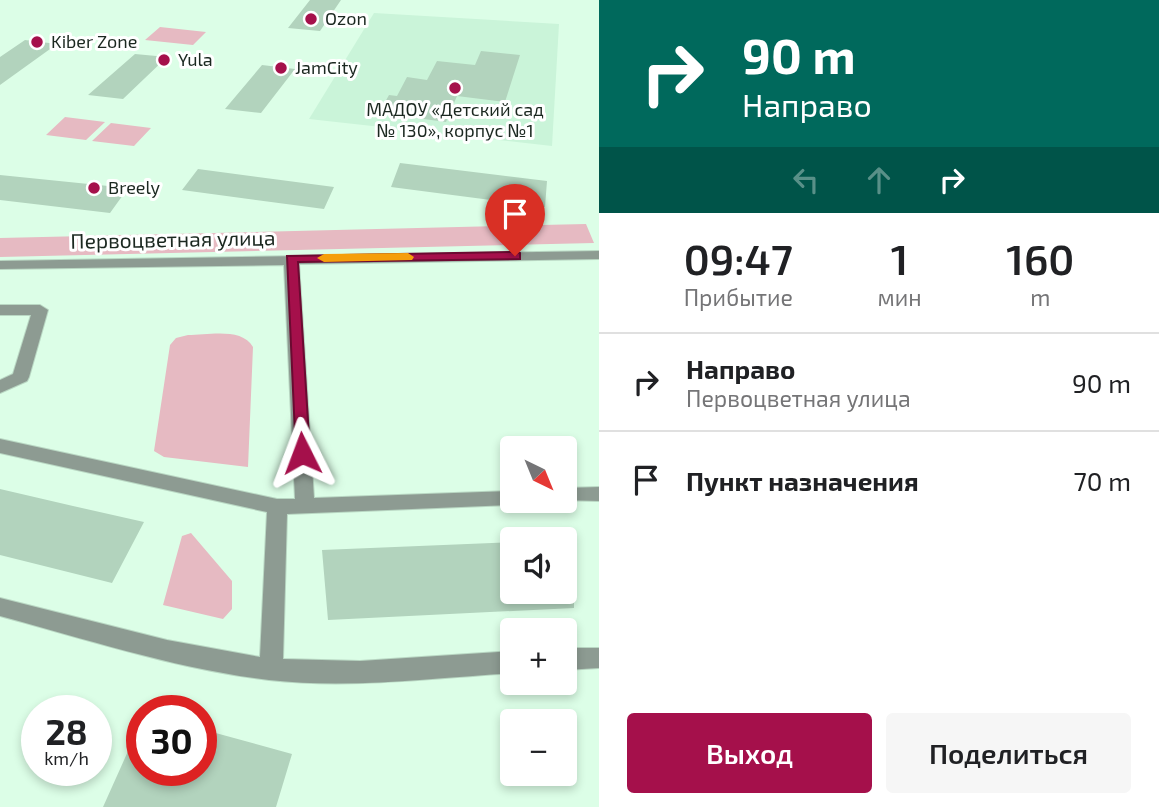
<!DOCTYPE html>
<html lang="ru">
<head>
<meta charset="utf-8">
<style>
  body { margin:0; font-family:"Exo 2",sans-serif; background:#f6f6f6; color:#202124; height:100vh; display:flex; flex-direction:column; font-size:26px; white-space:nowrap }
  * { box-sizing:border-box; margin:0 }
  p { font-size:23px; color:#757577 }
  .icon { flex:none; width:38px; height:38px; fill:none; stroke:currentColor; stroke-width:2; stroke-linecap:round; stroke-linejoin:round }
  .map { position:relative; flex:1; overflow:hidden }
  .sheet { display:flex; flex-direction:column; background:#fff; width:560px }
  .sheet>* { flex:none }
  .hud { background:#00695c; color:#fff; overflow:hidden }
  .needle { width:46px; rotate:137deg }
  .buttons { position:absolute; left:500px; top:436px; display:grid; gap:14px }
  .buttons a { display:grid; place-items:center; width:77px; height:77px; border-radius:7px; background:#fff; box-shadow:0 4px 10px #0003; font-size:35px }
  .speed { position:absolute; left:21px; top:695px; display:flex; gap:14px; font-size:35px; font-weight:700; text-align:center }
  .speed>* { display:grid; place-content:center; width:91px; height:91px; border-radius:50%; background:#fff; box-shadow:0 4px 10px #0003; line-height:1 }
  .speed small { font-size:18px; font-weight:400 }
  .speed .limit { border:10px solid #d22; background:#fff; color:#111 }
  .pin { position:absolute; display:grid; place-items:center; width:60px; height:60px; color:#fff; margin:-72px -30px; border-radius:50% 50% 50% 0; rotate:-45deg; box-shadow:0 0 7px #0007 }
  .pin .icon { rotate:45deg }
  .me { position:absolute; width:77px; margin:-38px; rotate:357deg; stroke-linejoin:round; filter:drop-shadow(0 0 5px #0008) }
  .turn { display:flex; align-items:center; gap:24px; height:147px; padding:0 28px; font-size:32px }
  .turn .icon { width:91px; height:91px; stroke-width:2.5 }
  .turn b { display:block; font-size:49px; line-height:60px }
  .lanes { display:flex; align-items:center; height:66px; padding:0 28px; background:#0003; justify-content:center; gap:35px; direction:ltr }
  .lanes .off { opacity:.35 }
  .eta { display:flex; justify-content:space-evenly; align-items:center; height:119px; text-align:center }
  .eta b { font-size:42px; font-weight:600; line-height:49px }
  .primary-button { display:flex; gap:14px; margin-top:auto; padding:14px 28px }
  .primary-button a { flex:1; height:80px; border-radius:7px; background:#a5104b; color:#fff; font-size:28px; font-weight:600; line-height:80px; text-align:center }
  .primary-button a+a { background:#f6f6f6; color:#202124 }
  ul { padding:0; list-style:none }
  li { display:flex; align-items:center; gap:21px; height:98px; padding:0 28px; border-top:2px solid #e0e0e0 }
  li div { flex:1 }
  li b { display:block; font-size:26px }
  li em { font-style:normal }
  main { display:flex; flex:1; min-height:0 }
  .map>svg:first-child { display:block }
  .built { fill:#caf4d9 }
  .green { fill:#e6bac2 }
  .building { fill:#b2d3bd }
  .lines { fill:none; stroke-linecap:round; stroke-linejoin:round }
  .street-casing { stroke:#b9d7c3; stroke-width:2 }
  .street { fill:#8d9b92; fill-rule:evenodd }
  .route { fill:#a5104b; stroke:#6b0a31; stroke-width:2 }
  .slow { fill:#f59e0b }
  .poi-dot { fill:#a5104b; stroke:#fff; stroke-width:2.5 }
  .labels { text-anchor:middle; stroke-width:6; stroke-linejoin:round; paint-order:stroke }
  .far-poi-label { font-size:18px; fill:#1b2820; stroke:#fff; text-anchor:start }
  .street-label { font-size:21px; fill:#1b2820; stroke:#fff }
</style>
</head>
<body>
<main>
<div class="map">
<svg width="599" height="807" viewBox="0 0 599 807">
  <rect width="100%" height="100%" fill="#dcfee7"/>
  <path class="built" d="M374,13l185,11 -7,122 -243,-27z"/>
  <path class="green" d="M160,27l46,5 -13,13 -48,-5z
    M65,117l40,5 -19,18 -40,-5z
    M111,123l40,5 -17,18 -42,-5z
    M586,224l8,19 -594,14v-19z
    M188,335c20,0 54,-8 65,12l-5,120 -84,-10 -10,-6 16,-106 6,-7z
    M191,533l41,48v28l-9,10 -60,-14 19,-69z"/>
  <path class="building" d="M310,0h31l-21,31 -32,-3z
    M25,40l32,4 -57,41v-28z
    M481,51l39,4 -15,47 -48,-6 -11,26 -67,-9 10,-18 8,1 10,-19 20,3 10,-19 38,4z
    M135,54l32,3 -44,42 -35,-4z
    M262,65l33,4 -34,44 -36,-4z
    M400,163l147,18 -2,26 -154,-20z
    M198,169l136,18 -10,22 -142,-19z
    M0,175l128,13 -18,25 -110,-13z
    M0,489l73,17 71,16 -32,61 -112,-28z
    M513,542v50h61v16l-246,12 -6,-70z
    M142,720v50h59v-41l91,25 -16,53h-173z"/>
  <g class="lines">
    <defs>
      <path id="street" d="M599,251v8l-300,5 15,234 199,-7v9h8l-8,5 -226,9 -4,145 77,2 153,-10v22c-81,5 -163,16 -244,7 -92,-11 -180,-40 -269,-64v-18l167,42 93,17 7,-145 -267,-59v-14l277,60h18l-11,-234 -284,4v-8z
        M0,305h40l8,5 -19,67 -2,4 -27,12v-13l13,-6 18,-59h-31z
        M599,487v14l-40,-1h6v-12z
        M565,648h34v20l-34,2z"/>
    </defs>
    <use href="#street" class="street-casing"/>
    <use href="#street" class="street"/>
  </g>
  <path class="route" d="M515,252l5,1v6l-222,3 12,191 -2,4h-12l-9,-201z"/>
  <path class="slow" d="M408,253l6,4 -2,3 -88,2 -7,-4 7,-4z"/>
  <g class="poi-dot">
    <circle cx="311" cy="19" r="7"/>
    <circle cx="37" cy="42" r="7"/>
    <circle cx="164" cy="60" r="7"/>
    <circle cx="281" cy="68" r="7"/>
    <circle cx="455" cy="88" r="7"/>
    <circle cx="94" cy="188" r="7"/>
  </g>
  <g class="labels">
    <g class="far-poi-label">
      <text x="325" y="25">Ozon</text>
      <text x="51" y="48">Kiber Zone</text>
      <text x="178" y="66">Yula</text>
      <text x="295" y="74">JamCity</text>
      <text x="455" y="116" text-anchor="middle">МАДОУ «Детский сад<tspan x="455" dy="21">№ 130», корпус №1</tspan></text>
      <text x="108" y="194">Breely</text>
    </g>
    <g class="street-label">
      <text transform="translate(173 240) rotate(-1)" y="7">Первоцветная улица</text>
    </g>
  </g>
</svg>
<div class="buttons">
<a><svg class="needle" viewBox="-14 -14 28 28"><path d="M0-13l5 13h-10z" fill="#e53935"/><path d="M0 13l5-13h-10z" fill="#757577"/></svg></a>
<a><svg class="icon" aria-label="sound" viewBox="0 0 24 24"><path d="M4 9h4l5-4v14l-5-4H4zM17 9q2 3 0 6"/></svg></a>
<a>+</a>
<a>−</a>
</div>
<div class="speed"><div>28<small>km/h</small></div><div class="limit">30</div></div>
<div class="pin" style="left:515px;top:256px;background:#d93025"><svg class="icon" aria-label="arrive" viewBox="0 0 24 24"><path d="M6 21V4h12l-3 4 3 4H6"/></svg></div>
<svg class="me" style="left:302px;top:453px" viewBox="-20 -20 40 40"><path d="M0-17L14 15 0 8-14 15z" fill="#a5104b" stroke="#fff" stroke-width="4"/></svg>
</div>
<section class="sheet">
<div class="hud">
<div class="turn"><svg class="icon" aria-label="right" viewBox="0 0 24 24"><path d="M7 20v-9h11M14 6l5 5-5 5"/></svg><div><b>90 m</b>Направо</div></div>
<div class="lanes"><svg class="icon off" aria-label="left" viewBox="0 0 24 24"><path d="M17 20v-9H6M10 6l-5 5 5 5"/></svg><svg class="icon off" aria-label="ahead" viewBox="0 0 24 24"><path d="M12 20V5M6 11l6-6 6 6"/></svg><svg class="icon" aria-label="right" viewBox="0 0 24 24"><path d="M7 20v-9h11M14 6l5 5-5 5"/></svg></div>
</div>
<div class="eta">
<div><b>09:47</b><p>Прибытие</p></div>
<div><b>1</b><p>мин</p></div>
<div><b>160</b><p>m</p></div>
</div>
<ul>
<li><svg class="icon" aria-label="right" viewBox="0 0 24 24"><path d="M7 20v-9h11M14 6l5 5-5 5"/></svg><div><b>Направо</b><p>Первоцветная улица</p></div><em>90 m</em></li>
<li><svg class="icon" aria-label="arrive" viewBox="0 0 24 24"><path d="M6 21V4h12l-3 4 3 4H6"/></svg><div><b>Пункт назначения</b></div><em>70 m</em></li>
</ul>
<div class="primary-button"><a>Выход</a><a>Поделиться</a></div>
</section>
</main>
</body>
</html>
